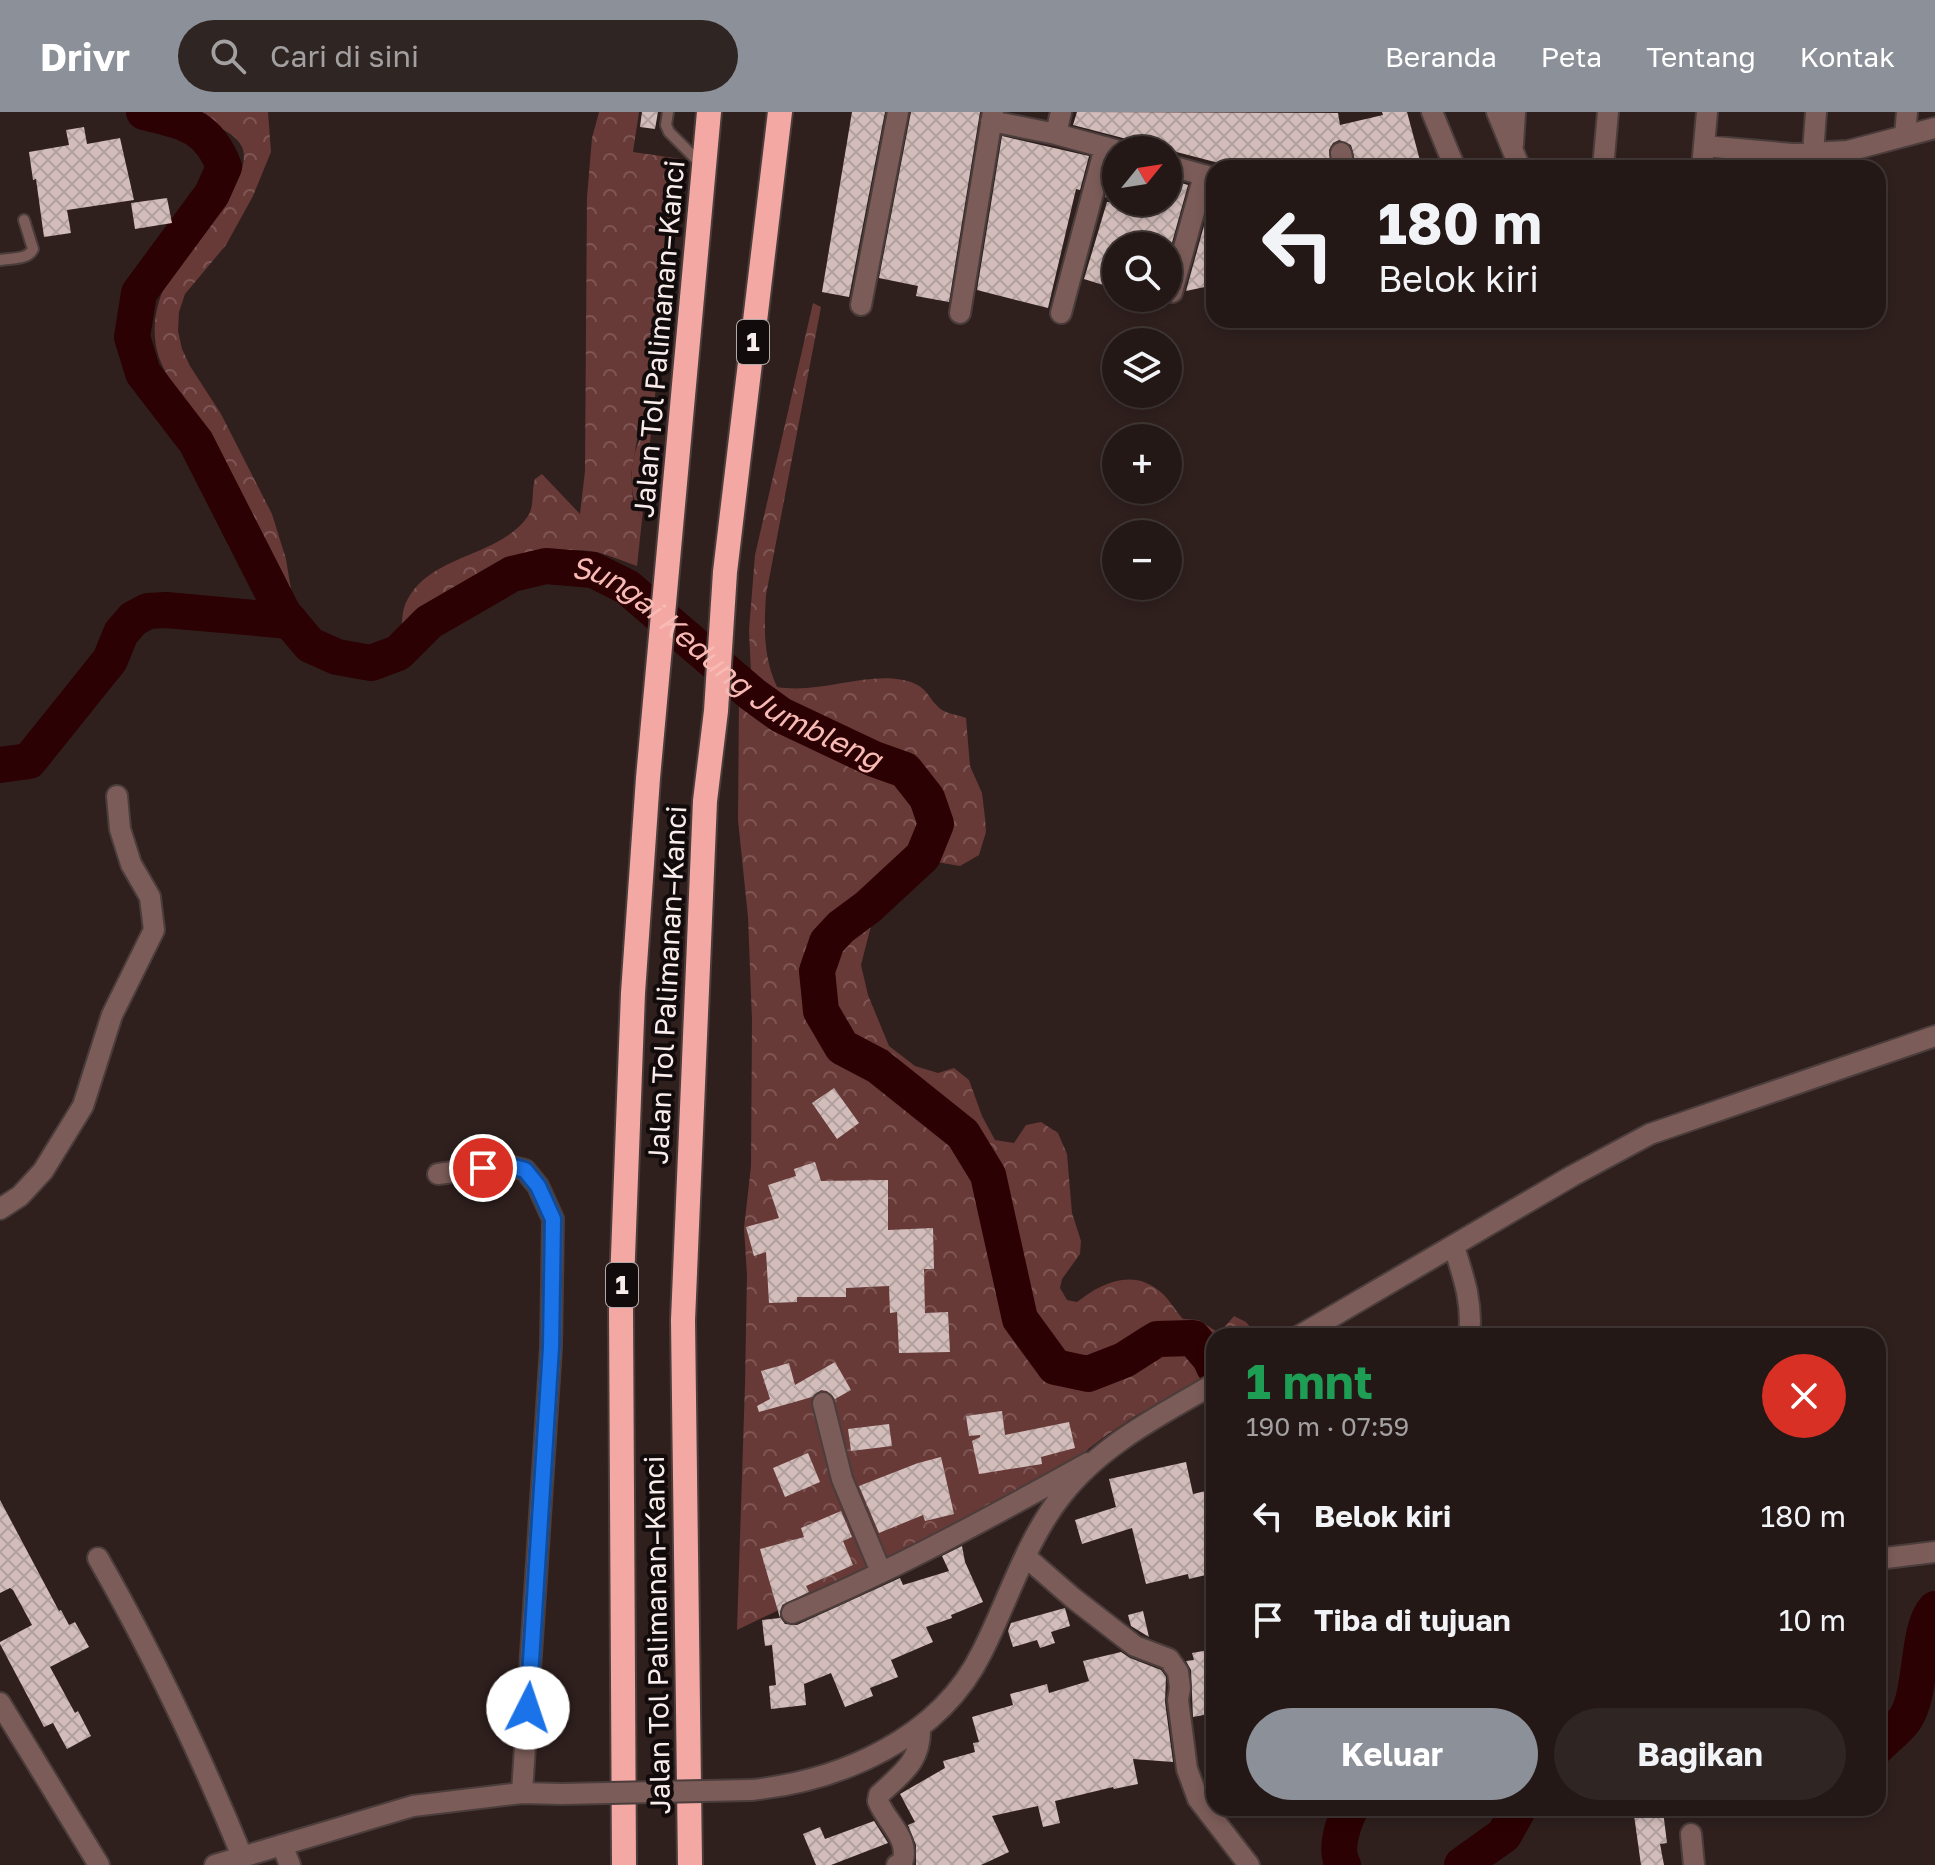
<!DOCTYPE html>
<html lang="id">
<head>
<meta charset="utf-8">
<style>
  body { margin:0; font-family:"Golos Text",sans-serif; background:#2f2523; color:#f1f3f6; height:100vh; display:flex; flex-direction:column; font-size:30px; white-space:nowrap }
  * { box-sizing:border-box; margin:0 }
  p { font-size:26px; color:#a3a0a1 }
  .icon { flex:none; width:44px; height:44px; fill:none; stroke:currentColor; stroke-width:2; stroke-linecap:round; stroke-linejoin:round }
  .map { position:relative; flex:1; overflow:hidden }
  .panel { position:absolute; left:1206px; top:1216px; width:680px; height:488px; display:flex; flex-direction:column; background:#231816; border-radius:24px; box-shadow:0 4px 12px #0003,0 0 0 2px #403735 }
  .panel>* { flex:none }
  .guide { position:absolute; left:1206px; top:48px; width:680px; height:168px; border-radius:24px; box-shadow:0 4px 12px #0003,0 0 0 2px #403735; background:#231816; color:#f1f3f6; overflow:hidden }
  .needle { width:52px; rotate:60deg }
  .controls { position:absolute; left:1102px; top:24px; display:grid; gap:16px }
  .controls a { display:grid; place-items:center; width:80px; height:80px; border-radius:50%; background:#231816; box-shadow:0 4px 12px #0003,0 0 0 2px #403735; font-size:40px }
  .pin { position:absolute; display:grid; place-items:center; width:68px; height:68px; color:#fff; margin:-34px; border:4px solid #fff; border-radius:50%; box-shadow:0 2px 8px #0007 }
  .me { position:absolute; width:88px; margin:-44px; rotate:4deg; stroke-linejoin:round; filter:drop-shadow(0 0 6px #0008) }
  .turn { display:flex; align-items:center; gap:28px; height:168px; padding:0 40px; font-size:36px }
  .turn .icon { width:104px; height:104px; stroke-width:2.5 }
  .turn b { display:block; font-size:56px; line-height:68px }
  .round { display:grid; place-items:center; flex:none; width:84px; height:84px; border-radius:42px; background:#2f2523 }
  .summary { display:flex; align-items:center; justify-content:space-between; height:136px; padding:0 40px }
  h1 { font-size:48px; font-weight:700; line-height:60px; color:#1e9e55 }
  .button { display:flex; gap:16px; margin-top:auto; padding:16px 40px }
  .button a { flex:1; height:92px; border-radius:48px; background:#8c9099; color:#fff; font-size:32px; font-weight:700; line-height:92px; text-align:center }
  .button a+a { background:#2f2523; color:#f1f3f6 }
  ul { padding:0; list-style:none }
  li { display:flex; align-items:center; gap:24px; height:104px; padding:0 40px }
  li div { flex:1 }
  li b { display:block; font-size:30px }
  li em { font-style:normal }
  header { display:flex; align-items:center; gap:48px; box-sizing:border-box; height:112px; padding:0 40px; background:#8c9099; color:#fff }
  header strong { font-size:38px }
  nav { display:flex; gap:44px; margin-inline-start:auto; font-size:28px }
  .search { width:560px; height:72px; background:#2f2523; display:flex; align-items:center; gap:20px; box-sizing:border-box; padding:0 28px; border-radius:44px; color:#a3a0a1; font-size:30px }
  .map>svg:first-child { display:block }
  .grass { fill:url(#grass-tufts) }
  .forest { fill:url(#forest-crowns) }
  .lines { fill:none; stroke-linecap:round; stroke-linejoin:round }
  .river { stroke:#2c0103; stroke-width:36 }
  .building { fill:url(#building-cross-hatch) }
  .service-casing { stroke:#4b3d3b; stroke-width:14 }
  .minor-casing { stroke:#4b3d3b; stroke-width:24 }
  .tertiary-casing { stroke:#4b3d3b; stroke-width:24 }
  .motorway-casing { stroke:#4b3d3b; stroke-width:28 }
  .service { stroke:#7b5c59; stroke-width:10 }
  .minor { stroke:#7b5c59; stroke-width:20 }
  .tertiary { stroke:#7b5c59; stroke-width:20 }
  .motorway { stroke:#f4a8a3; stroke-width:24 }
  .tertiary-bridge-casing { stroke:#4b3d3b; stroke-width:24; stroke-linecap:butt }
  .tertiary-bridge { stroke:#7b5c59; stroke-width:20 }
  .route-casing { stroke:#114b97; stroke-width:20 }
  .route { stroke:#1a73e8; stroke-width:14 }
  .labels { text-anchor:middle; stroke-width:8; stroke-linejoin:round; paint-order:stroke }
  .shield { fill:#120b0b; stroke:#b4a9a8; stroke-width:2 }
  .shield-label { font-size:26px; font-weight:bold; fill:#f9edec }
  .street-label { font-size:28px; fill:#f9edec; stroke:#120b0b }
  .water-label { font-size:30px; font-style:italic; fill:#f8bab5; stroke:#120b0b }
</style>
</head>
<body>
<header>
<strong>Drivr</strong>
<div class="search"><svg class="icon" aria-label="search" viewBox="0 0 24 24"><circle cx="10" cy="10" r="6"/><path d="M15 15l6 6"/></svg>Cari di sini</div>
<nav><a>Beranda</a><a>Peta</a><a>Tentang</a><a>Kontak</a></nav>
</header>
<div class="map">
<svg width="1935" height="1753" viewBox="0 0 1935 1753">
  <defs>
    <pattern id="grass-tufts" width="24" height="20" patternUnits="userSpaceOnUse" patternTransform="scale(2)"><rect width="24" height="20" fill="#673937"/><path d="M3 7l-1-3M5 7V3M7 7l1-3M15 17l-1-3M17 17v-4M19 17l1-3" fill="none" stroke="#7e5654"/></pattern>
    <pattern id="forest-crowns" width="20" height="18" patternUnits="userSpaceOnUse" patternTransform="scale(2)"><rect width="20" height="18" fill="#673937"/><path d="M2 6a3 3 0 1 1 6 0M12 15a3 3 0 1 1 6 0" fill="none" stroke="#7e5654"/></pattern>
    <pattern id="building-cross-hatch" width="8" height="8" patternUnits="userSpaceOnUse" patternTransform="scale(2)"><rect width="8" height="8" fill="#d3bdbb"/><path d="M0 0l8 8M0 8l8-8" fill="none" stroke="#b1a09e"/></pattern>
  </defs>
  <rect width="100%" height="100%" fill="#2f201e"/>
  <path class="grass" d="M653,302l-11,106c-19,-39 -11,-70 11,-106z"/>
  <path class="forest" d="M167,0h101l3,40 -18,44 -27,49 -41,49 -6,18 -1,19 4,18 8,17 31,48 51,100 14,45 5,31c-30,-55 -59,-111 -90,-166 -16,-26 -39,-47 -45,-78 -4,-23 1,-44 11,-65 14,-31 90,-100 75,-134 -10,-22 -54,-30 -75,-35z
    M599,0h40l-6,40 48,7 -28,255 -16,26 -6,34 2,27 9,19 -5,46c-15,-5 -32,-13 -47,-15 -70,-8 -139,38 -189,82 1,-8 1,-18 3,-25 20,-55 94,-48 124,-92 7,-11 3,-25 7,-37l7,-5 38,40 5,-43 2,-274 5,-59z
    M813,191l8,4 -55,288c-2,33 -3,61 11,92 43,7 88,-15 126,-7 26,5 24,19 39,30 6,4 17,5 24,8l4,48 12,27 3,25 1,14 -7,23 -19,11 -29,-5 14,-37 -10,-30 -24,-31 -33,-12 -92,-44 -28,-20 -7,-14 -2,-43 6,-75z
    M739,587l8,2 30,22 94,44 29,11 18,24 8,22 -10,26 -53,50 -28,20 -17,18 -10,31 4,45 24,40 37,20 83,66 23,38 33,145 38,52 38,9 40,-16 32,-20h29l13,14 2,13 -13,11 -56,30 -31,21 -60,46 -307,147 8,-246 2,-109 -3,-47 7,-62 1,-146 -4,-103 -10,-97z
    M874,802l-13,51 7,30 21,51 26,20 23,7 16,-5 15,12 13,36 13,24 19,3 12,-18 15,-3 17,11 9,21 5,59 9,28 -1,13 -18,25 -2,9 7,12 10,2c25,-20 58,-35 86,-8 7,7 13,17 20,25l15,1 18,11h5l13,-15 12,6 12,14h-44v12l-17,-19 -43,1 -35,21 -32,14 -27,-7 -32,-43 -32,-144 -27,-44 -86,-68 -35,-19 -19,-31 -3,-37 8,-25 13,-13z"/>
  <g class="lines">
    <g class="river">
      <path id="s1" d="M144,0c40,10 64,13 80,55l-12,27 -73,99 -7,44 11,36 53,69 87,171 27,32 27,12 34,6 27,-10 31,-31 83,-48 34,-8 47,4 34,17 125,107 29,21 93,44 31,11 22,28 9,26 -13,32 -55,51 -27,20 -14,15 -10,29 4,40 21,36 36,19 85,68 25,41 32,144 35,48 33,7 36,-14 33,-21 36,-1 17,20 4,9"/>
      <path d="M0,653l29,-4 81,-101 11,-27 12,-14 15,-8 18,-1 124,11"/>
      <path d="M1878,1634c9,-9 20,-17 27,-27 18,-26 11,-89 30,-110"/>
      <path d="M1343,1753c-9,-15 0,-42 8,-57"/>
      <path d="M1462,1753l42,-30 15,-27"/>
    </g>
  </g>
  <path class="building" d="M642,0h16l-3,17 -15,-2z
    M852,0h33l-36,185 -27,-5z
    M911,0h69l-31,190 -33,-6 2,-10 -39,-8z
    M1077,0l261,1 2,12 43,-10 -1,-3h25l15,56h-65l-6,-23 -12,-5 -6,3 -4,7 2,18h-93l-165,-43z
    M84,15l3,17 33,-6 14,62 -67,10 4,23 -27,4 -8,-58 -3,1 -4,-28 40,-7 -3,-15z
    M1002,24l87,20 -9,34 -4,-1 -28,119 -71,-18z
    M1114,51h2v37l-11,-3z
    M1168,67l20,6 -20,72v-11h-52v43l-32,-10 23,-77h61z
    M1213,81l1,92 -28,6z
    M167,86l5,25 -37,6 -4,-26z
    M834,976l25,35 -22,16 -25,-36z
    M815,1050l6,19 67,-1v50l45,-2 1,41h-10l1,44 23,-1 2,40 -51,1 -2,-41 -7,1 -1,-27 -43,2v9h-49v5l-28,1 -3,-51 -12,4 -8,-29 33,-9 -11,-33 28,-9 -2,-7z
    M835,1250l16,28 -16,9 -8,-8 -6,-1 -9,7 -53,15 -2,-6 13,-7 -9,-28 28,-8 6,22z
    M1002,1299l3,24 64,-13 6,26 -34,9 1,7 -63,10 -7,-33 8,-4v-2l-11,1 -3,-20z
    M889,1312l3,22 -41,5 -3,-22z
    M808,1341l12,29 -35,15 -12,-29z
    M941,1345l13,57 -29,7 -2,-6 -44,18 -20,-47 59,-23z
    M1186,1350l7,32 17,-4 4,15v68l-25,6 -1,-5 -42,10 -14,-56 -50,16 -7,-24 41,-13 -7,-28z
    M0,1388l59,111 2,-1 8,15 6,-3 14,25 -39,20 25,46 3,-2 13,25 -24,13 -14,-26 -9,4 -44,-83v-2l32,-17 -19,-35 -3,-2 -10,5z
    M841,1399l11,26 -9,4 10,24 -47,21 3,6 -27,13 -2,12 5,7 12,1 103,-47 3,7 46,-14 -7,-15 20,-10 3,16 18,40 -32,13 1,3 -26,9 7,15 -42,18 7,17 -28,11 3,8 -28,11 -14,-34 -27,11 2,21 -35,4 -2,-23 7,-1 -4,-40 -7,1 -3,-26 18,-2 -20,-69 44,-12 -3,-9z
    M1065,1496l5,18 -19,6 4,11 -15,5 -3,-8 -24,7 -5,-16 3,-8z
    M1143,1499l6,26 -18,-11 -3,-11z
    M1214,1537v64l-21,4 -2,-47 -5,-9 8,-1 -2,-7z
    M1121,1540l9,6 31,12 5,7 -1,25 8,60 -40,-3 5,25 -24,5 -1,-2 -58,14 5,22 -17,4 -5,-21 -46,10 17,36 -28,13h-65v-20l-8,-20 7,-3 -15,-28 45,-26 -2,-7 32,-9 -2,-9 6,-1 -7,-25 41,-12 -3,-11 37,-10 2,9 40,-12 -6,-20z
    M1663,1699l4,32 -7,1 4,21h-23l-7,-50z
    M874,1709l14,22 -57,22h-15l-13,-31 17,-7 5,12z"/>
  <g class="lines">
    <defs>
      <path id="service" d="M668,0l-2,13 3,7 31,31
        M0,148c11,-2 28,0 33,-11l-9,-29"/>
      <path id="minor" d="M1432,0l23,56
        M1497,0l23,56
        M991,9l65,13 59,16
        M1056,22l5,-22
        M1905,23l2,-23
        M1513,33l2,-33
        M1704,34l88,8 56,-3 87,-23
        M1341,41l3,15
        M1813,41l3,-41
        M1168,53l46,13
        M1603,56l5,-56
        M1702,56l5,-56
        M1172,180l32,-117
        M861,193l37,-193
        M960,201l33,-201
        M1061,201l44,-166
        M438,1062l68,-9 19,5 13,16 15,33 -2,128 -29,446
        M0,1097l20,-13 23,-25 40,-65 29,-91 42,-85 -4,-33 -19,-33 -11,-35 -3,-33
        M1454,1135c10,31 19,57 15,89
        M823,1291l19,76 39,93
        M1026,1445l47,41 62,48 34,13 9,13 2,16 -2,12 9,69 11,30 51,66
        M98,1446c55,96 102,196 144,298
        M1878,1447l57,-7
        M792,1501c102,-43 199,-96 296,-150
        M0,1591l99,162
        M1691,1722l3,31
        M282,1733l8,20
        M897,1753l5,-2c9,-24 -16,-41 -24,-62l1,-6c23,-22 42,-33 41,-67"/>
      <path id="tertiary" d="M1299,1224l273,-160 78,-42 285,-98
        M751,1678c90,-9 189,-52 231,-138 26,-51 44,-112 80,-157 39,-50 98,-80 152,-111
        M215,1753l198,-59 109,-13 39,1"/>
      <path id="motorway" d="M624,1753l-3,-556 12,-316 15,-215 61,-666
        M690,1753l-7,-545 22,-519 11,-90 9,-139 55,-460"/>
    </defs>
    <use href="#service" class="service-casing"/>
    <use href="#minor" class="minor-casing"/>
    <use href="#tertiary" class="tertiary-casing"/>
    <use href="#motorway" class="motorway-casing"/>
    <use href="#service" class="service"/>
    <use href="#minor" class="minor"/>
    <use href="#tertiary" class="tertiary"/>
    <use href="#motorway" class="motorway"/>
    <defs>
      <path id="tertiary-bridge" d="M561,1682l190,-4"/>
    </defs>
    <use href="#tertiary-bridge" class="tertiary-bridge-casing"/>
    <use href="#tertiary-bridge" class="tertiary-bridge"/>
  </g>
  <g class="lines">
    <defs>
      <path id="route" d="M483,1056l23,-3 19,5 13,16 15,33 -2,128 -23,361"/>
    </defs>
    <use href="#route" class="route-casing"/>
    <use href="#route" class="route"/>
  </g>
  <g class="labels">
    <g class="shield">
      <rect x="737" y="208" width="32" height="44" rx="6"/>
      <rect x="606" y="1151" width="32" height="44" rx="6"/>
    </g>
    <g class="shield-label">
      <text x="753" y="239">1</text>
      <text x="622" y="1182">1</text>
    </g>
    <g class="street-label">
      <text transform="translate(659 227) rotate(-85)" y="10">Jalan Tol Palimanan–Kanci</text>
      <text transform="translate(667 873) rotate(-87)" y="10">Jalan Tol Palimanan–Kanci</text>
      <text transform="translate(657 1523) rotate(-91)" y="10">Jalan Tol Palimanan–Kanci</text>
    </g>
    <g class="water-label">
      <text dy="10" stroke="none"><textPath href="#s1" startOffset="1136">Sungai Kedung Jumbleng</textPath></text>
    </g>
  </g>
</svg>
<div class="controls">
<a><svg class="needle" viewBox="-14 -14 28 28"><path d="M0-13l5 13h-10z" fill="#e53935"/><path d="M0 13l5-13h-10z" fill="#a3a0a1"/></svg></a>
<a><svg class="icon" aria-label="search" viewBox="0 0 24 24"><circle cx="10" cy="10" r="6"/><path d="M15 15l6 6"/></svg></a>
<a><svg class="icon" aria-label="layers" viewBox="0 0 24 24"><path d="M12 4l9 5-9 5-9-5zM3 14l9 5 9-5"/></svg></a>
<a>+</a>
<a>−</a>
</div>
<div class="pin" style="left:483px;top:1056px;background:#d93025"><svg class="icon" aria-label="arrive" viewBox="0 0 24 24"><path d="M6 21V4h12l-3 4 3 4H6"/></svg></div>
<svg class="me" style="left:528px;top:1596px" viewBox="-20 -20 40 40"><circle r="19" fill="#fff"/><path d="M0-13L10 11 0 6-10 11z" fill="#1a73e8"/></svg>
<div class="guide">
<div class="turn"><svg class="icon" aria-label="left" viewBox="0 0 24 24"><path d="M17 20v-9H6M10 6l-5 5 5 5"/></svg><div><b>180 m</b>Belok kiri</div></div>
</div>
<section class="panel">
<div class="summary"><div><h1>1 mnt</h1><p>190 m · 07:59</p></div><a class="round" style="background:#d93025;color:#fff"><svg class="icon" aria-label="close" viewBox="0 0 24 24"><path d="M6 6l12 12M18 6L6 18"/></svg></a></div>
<ul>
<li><svg class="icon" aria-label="left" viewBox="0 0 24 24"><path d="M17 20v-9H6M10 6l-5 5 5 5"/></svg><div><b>Belok kiri</b></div><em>180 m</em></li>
<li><svg class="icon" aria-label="arrive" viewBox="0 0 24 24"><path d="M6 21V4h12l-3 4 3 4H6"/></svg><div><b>Tiba di tujuan</b></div><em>10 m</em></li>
</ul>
<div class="button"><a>Keluar</a><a>Bagikan</a></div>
</section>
</div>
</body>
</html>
